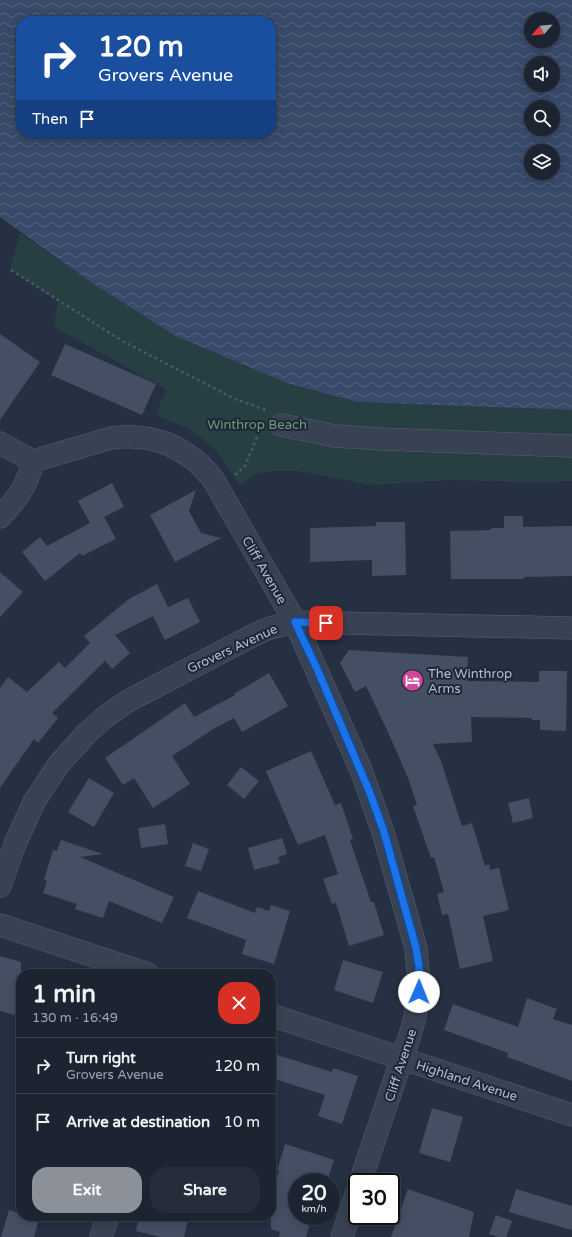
<!DOCTYPE html>
<html lang="en">
<head>
<meta charset="utf-8">
<style>
  body { margin:0; font-family:"Varela Round",sans-serif; background:#252c3a; color:#f1f3f6; height:100vh; display:flex; flex-direction:column; font-size:15px; white-space:nowrap }
  * { box-sizing:border-box; margin:0 }
  p { font-size:13px; color:#a0a4ac }
  .icon { flex:none; width:22px; height:22px; fill:none; stroke:currentColor; stroke-width:2; stroke-linecap:round; stroke-linejoin:round }
  .map { position:relative; flex:1; overflow:hidden }
  .drawer { position:absolute; left:16px; top:969px; width:260px; height:252px; display:flex; flex-direction:column; background:#1c2432; border-radius:16px; box-shadow:0 2px 10px #0003,0 0 0 1px #3a414d }
  .drawer>* { flex:none }
  .guide { position:absolute; left:16px; top:16px; width:260px; height:122px; border-radius:16px; box-shadow:0 2px 10px #0003,0 0 0 1px #3a414d; background:#1a4fa0; color:#fff; overflow:hidden }
  .needle { width:26px; rotate:243deg }
  .buttons { position:absolute; left:524px; top:12px; display:grid; gap:8px }
  .buttons a { display:grid; place-items:center; width:36px; height:36px; border-radius:50%; background:#1c2432; box-shadow:0 2px 10px #0003,0 0 0 1px #3a414d; font-size:20px }
  .speed { position:absolute; left:288px; top:1173px; display:flex; gap:8px; font-size:20px; font-weight:700; text-align:center }
  .speed>* { display:grid; place-content:center; width:52px; height:52px; border-radius:50%; background:#1c2432; box-shadow:0 2px 10px #0003,0 0 0 1px #3a414d; line-height:1 }
  .speed small { font-size:10px; font-weight:400 }
  .speed .limit { border:2px solid #111; border-radius:6px; background:#fff; color:#111 }
  .pin { position:absolute; display:grid; place-items:center; width:34px; height:34px; color:#fff; margin:-17px; border-radius:8px; box-shadow:0 2px 6px #0006 }
  .me { position:absolute; width:44px; margin:-22px; rotate:1deg; stroke-linejoin:round; filter:drop-shadow(0 0 3px #0008) }
  .turn { display:flex; align-items:center; gap:14px; height:84px; padding:0 16px; font-size:18px }
  .turn .icon { width:52px; height:52px; stroke-width:2.5 }
  .turn b { display:block; font-size:28px; line-height:34px }
  .then { display:flex; align-items:center; height:38px; padding:0 16px; background:#0003; gap:8px; font-size:15px }
  .round { display:grid; place-items:center; flex:none; width:42px; height:42px; border-radius:16px; background:#252c3a }
  .overview { display:flex; align-items:center; justify-content:space-between; height:68px; padding:0 16px }
  h1 { font-size:24px; font-weight:800; line-height:30px }
  .primary-button { display:flex; gap:8px; margin-top:auto; padding:8px 16px }
  .primary-button a { flex:1; height:46px; border-radius:16px; background:#8c9099; color:#fff; font-size:16px; font-weight:800; line-height:46px; text-align:center }
  .primary-button a+a { background:#252c3a; color:#f1f3f6 }
  ul { padding:0; list-style:none }
  li { display:flex; align-items:center; gap:12px; height:56px; padding:0 16px; border-top:1px solid #3a414d }
  li div { flex:1 }
  li b { display:block; font-size:15px }
  li em { font-style:normal }
  .map>svg:first-child { display:block }
  .green { fill:#273e43 }
  .water { fill:url(#water-waves); fill-rule:evenodd }
  .building { fill:#444f64 }
  .lines { fill:none; stroke-linecap:round; stroke-linejoin:round }
  .minor-casing { stroke:#57606f; stroke-width:23 }
  .path { stroke:#455b60; stroke-width:2.5; stroke-dasharray:3 3; stroke-linecap:butt }
  .minor { stroke:#394252; stroke-width:22 }
  .route-casing { stroke:#114b97; stroke-width:10 }
  .route { stroke:#1a73e8; stroke-width:7 }
  .labels { text-anchor:middle; stroke-width:4; stroke-linejoin:round; paint-order:stroke }
  .park-label { font-size:13px; fill:#6d9e7b; stroke:#1e2737 }
  .street-label { font-size:13px; fill:#b6bdcc; stroke:#1e2737 }
  .poi-label { font-size:13px; fill:#b6bdcc; stroke:#1e2737; text-anchor:start }
</style>
</head>
<body>
<div class="map">
<svg width="572" height="1237" viewBox="0 0 572 1237">
  <defs>
    <pattern id="water-waves" width="16" height="10" patternUnits="userSpaceOnUse"><rect width="16" height="10" fill="#384a6a"/><path d="M0 5q4-4 8 0t8 0" fill="none" stroke="#53627e"/></pattern>
  </defs>
  <rect width="100%" height="100%" fill="#253042"/>
  <path class="green" d="M20,233l72,50 195,100 70,19 215,8v71l-16,1h-36l-68,-2 -82,5 -72,-14h-28l-17,4 -13,11c-12,-20 -24,-39 -44,-52 -12,-8 -26,-13 -40,-19l10,-26 -112,-62 4,-26 -48,-32z"/>
  <path class="water" d="M0,0h572v410l-215,-8 -70,-19 -111,-47 -84,-53 -92,-66zM531,19h22v22h-22zM21,21h250v112h-250zM531,63h22v22h-22zM531,107h22v22h-22zM531,151h22v22h-22z"/>
  <path class="building" d="M0,334l40,28 -40,58z
    M65,344l91,40 -14,31 -91,-40z
    M112,483l12,24 -20,10 12,22 -34,17 -2,-3 -35,28 -23,-29 18,-15 7,9 43,-23 -12,-22z
    M196,490l-7,21 12,22 20,5 -46,24 -25,-47z
    M504,516h19v11l49,-1v50l-48,1v2h-73l-1,-48 41,-1v-2h13z
    M376,522h29l1,53 -34,1v-16l-62,2v-34l66,-2z
    M0,572l23,20 -23,25z
    M157,584l11,23 20,-9 12,24 -35,18 -12,-24 -38,19 15,18 -18,16 -7,-8 -53,52 6,5 -20,25 -4,-4 -34,49v-100l8,-11 19,15 32,-30 6,6 25,-25 -6,-7 45,-37z
    M349,650l119,7 -1,24 72,1v-11h28l-1,60 -26,-1v-10h-8v-2l-61,-1 1,25 -39,2 8,17 21,65 10,-3 13,43 4,-2 1,6 9,-2 10,42 -26,6 10,45 -33,8 -12,-55 -6,1 -5,-21 7,-2 -10,-35 -3,1 -18,-52 4,-1 -9,-27 -21,-48 -21,-44 -11,6 -15,-29z
    M269,673l19,33 -46,26 -8,-14 -19,10 -43,28 18,28 -37,24 -19,-30 -11,7 -18,-27 80,-55 9,14 41,-22 -1,-1z
    M311,751l24,54 6,-2 12,36 -3,1 21,62h3l10,33 -35,11 -13,-43 -4,1 -9,-25 15,-5 -13,-39 -27,10 -32,-74z
    M241,767l18,14 -15,18 -17,-14z
    M89,778l25,15 -20,34 -26,-15z
    M529,798l4,20 -20,5 -5,-20z
    M165,824l3,20 -27,4 -3,-20z
    M282,838l5,16 -9,3 2,6 -26,7 -6,-22z
    M61,840l42,14 -23,3 94,40 -12,26 -53,-22 -6,17 -28,-9 2,-5 -34,-11 4,-12 -3,-1 9,-30 4,1z
    M193,843l16,6 -8,22 -16,-5z
    M198,891l57,22 2,-6 12,4 2,-6 19,6 -16,53 -32,-10 4,-14 -59,-22z
    M0,956l21,6v55l-21,-6z
    M343,960l40,12 -10,31 -39,-13z
    M527,998l30,11 -4,10 19,6v56l-65,-24 1,-4 -64,-23 9,-26 65,23z
    M271,1053l61,19 1,-4 25,8 -16,48 -24,-8 7,-21 -54,-17z
    M432,1108l31,9 -13,45 -31,-9z
    M285,1144l49,16 -7,22h-30v34h8l-2,5 7,2 -4,14h-27l1,-5 -9,-3v-28l8,-30 -2,-1z
    M408,1189l66,23 -5,25h-78z
    M516,1189l56,17v24l-63,-18z
    M9,1210l12,4v2h8l10,3 -5,18h-33z
    M496,1215l16,6 -6,16h-8l-9,-3z
    M139,1216h50l-5,21h-24l-24,-6z"/>
  <g class="lines">
    <defs>
      <path id="minor" d="M281,425l54,11 46,3 191,7
        M0,443l33,18 78,-23c41,-6 77,9 102,41l82,143 66,148 22,62 33,116 3,35 -4,34 -5,18 -50,147
        M0,517c17,-18 28,-32 33,-56
        M0,886l15,-42 19,-42 25,-38 28,-31 18,-16 23,-16 128,-67 14,-6 25,-6 277,6
        M0,925l148,49
        M271,1015l301,100
        M101,1237l7,-21
        M342,1237l15,-46"/>
    </defs>
    <use href="#minor" class="minor-casing"/>
    <path class="path" d="M11,270l113,72 111,57 31,11
      M235,475l10,-9 15,-36"/>
    <use href="#minor" class="minor"/>
  </g>
  <g class="lines">
    <defs>
      <path id="route" d="M326,623l-31,-1 23,49 52,122 14,39 32,116 3,18v26"/>
    </defs>
    <use href="#route" class="route-casing"/>
    <use href="#route" class="route"/>
  </g>
  <defs>
    <symbol id="hotel-disc" viewBox="-11 -11 22 22"><circle r="9.5" fill="#d1479c" stroke="#1e2737"/><path d="M-6-4.5h1.5V1H6V5H4.5V3h-9V5H-6ZM-4 0a1.8 1.8 0 1 1 3.6 0ZM.5 0V-2.5h3Q6-2.5 6 0Z" fill="#fff"/></symbol>
  </defs>
  <g fill-rule="evenodd">
    <use href="#hotel-disc" x="400" y="668" width="25" height="25"/>
  </g>
  <g class="labels">
    <g class="park-label">
      <text x="257" y="429">Winthrop Beach</text>
    </g>
    <g class="street-label">
      <text transform="translate(265 570) rotate(60)" y="5">Cliff Avenue</text>
      <text transform="translate(232 648) rotate(-25)" y="5">Grovers Avenue</text>
      <text transform="translate(400 1065) rotate(-72)" y="5">Cliff Avenue</text>
      <text transform="translate(467 1080) rotate(18)" y="5">Highland Avenue</text>
    </g>
    <g class="poi-label">
      <text x="428" y="678">The Winthrop<tspan x="428" dy="15">Arms</tspan></text>
    </g>
  </g>
</svg>
<div class="buttons">
<a><svg class="needle" viewBox="-14 -14 28 28"><path d="M0-13l5 13h-10z" fill="#e53935"/><path d="M0 13l5-13h-10z" fill="#a0a4ac"/></svg></a>
<a><svg class="icon" aria-label="sound" viewBox="0 0 24 24"><path d="M4 9h4l5-4v14l-5-4H4zM17 9q2 3 0 6"/></svg></a>
<a><svg class="icon" aria-label="search" viewBox="0 0 24 24"><circle cx="10" cy="10" r="6"/><path d="M15 15l6 6"/></svg></a>
<a><svg class="icon" aria-label="layers" viewBox="0 0 24 24"><path d="M12 4l9 5-9 5-9-5zM3 14l9 5 9-5"/></svg></a>
</div>
<div class="speed"><div>20<small>km/h</small></div><div class="limit">30</div></div>
<div class="pin" style="left:326px;top:623px;background:#d93025"><svg class="icon" aria-label="arrive" viewBox="0 0 24 24"><path d="M6 21V4h12l-3 4 3 4H6"/></svg></div>
<svg class="me" style="left:419px;top:992px" viewBox="-20 -20 40 40"><circle r="19" fill="#fff"/><path d="M0-13L10 11 0 6-10 11z" fill="#1a73e8"/></svg>
<div class="guide">
<div class="turn"><svg class="icon" aria-label="right" viewBox="0 0 24 24"><path d="M7 20v-9h11M14 6l5 5-5 5"/></svg><div><b>120 m</b>Grovers Avenue</div></div>
<div class="then">Then<svg class="icon" aria-label="arrive" viewBox="0 0 24 24"><path d="M6 21V4h12l-3 4 3 4H6"/></svg></div>
</div>
<section class="drawer">
<div class="overview"><div><h1>1 min</h1><p>130 m · 16:49</p></div><a class="round" style="background:#d93025;color:#fff"><svg class="icon" aria-label="close" viewBox="0 0 24 24"><path d="M6 6l12 12M18 6L6 18"/></svg></a></div>
<ul>
<li><svg class="icon" aria-label="right" viewBox="0 0 24 24"><path d="M7 20v-9h11M14 6l5 5-5 5"/></svg><div><b>Turn right</b><p>Grovers Avenue</p></div><em>120 m</em></li>
<li><svg class="icon" aria-label="arrive" viewBox="0 0 24 24"><path d="M6 21V4h12l-3 4 3 4H6"/></svg><div><b>Arrive at destination</b></div><em>10 m</em></li>
</ul>
<div class="primary-button"><a>Exit</a><a>Share</a></div>
</section>
</div>
</body>
</html>
